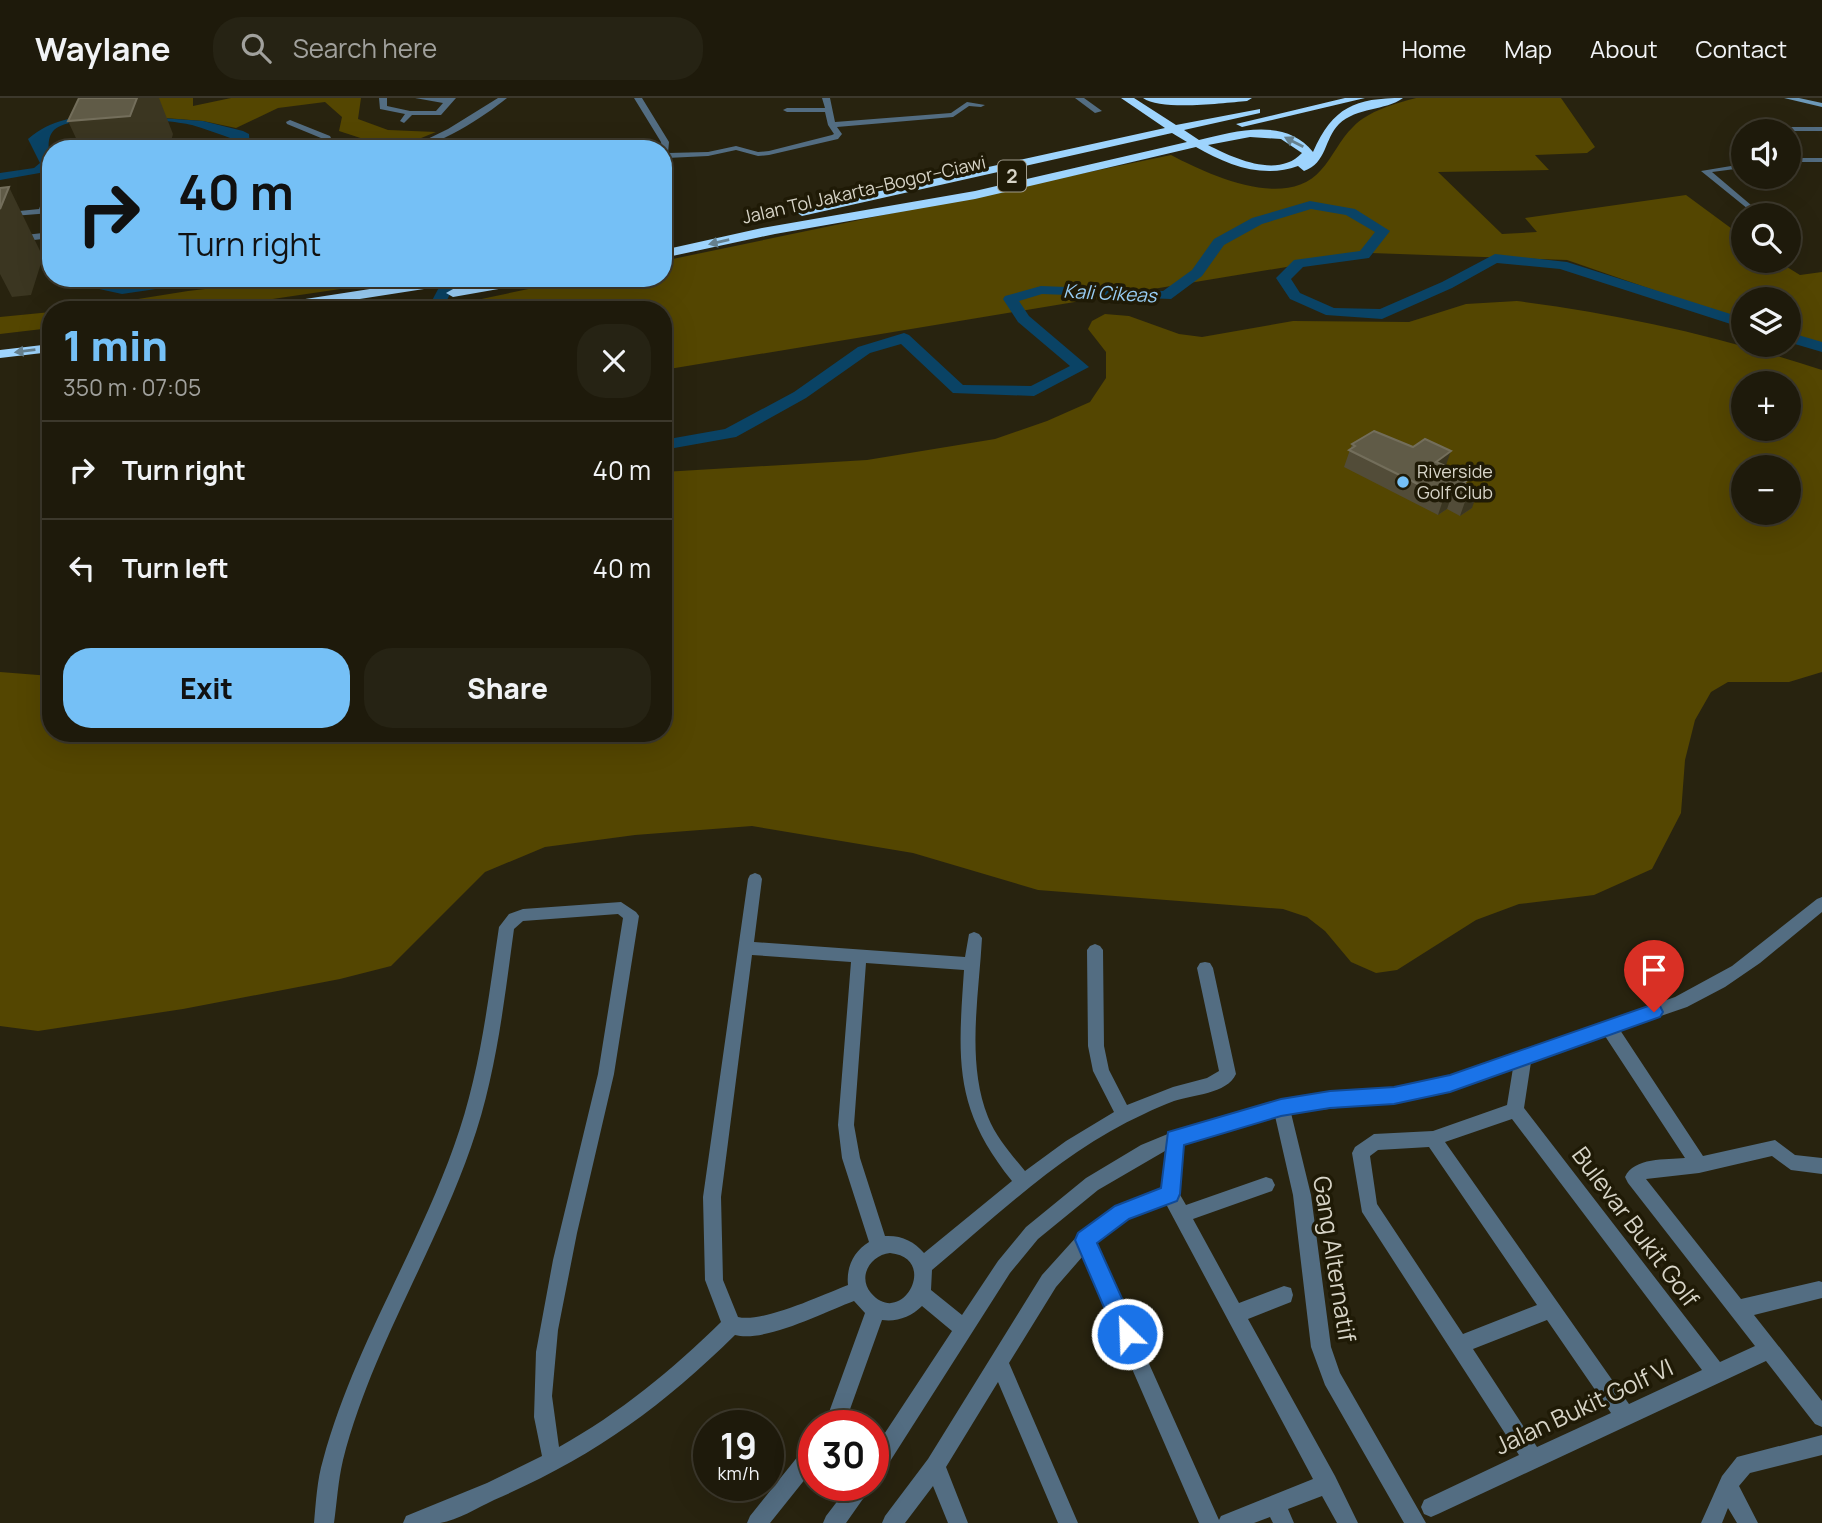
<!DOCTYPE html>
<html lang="en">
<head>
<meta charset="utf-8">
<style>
  body { margin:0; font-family:Manrope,sans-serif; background:#262314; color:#f1f3f6; height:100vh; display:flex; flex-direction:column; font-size:26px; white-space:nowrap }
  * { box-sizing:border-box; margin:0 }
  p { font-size:23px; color:#a1a19d }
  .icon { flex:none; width:38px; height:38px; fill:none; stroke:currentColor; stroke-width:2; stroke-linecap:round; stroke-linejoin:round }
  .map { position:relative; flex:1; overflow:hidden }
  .details { position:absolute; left:42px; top:203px; width:630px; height:441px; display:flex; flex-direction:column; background:#1e1a0b; border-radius:28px; box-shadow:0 7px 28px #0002,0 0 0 2px #3c382c }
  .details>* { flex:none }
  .hud { position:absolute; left:42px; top:42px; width:630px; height:147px; border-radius:28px; box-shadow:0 7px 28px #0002,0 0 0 2px #3c382c; background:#75c0f6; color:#111; overflow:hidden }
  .tools { position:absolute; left:1731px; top:21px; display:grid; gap:14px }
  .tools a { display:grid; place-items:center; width:70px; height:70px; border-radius:50%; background:#1e1a0b; box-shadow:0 7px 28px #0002,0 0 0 2px #3c382c; font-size:35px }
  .speed { position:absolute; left:693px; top:1312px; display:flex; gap:14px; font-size:35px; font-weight:700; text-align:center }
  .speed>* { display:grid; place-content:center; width:91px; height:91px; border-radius:50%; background:#1e1a0b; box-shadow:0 7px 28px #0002,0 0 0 2px #3c382c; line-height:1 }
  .speed small { font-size:18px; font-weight:400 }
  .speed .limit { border:10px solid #d22; background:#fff; color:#111 }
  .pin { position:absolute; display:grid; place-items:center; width:60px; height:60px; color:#fff; margin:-72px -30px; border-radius:50% 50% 50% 0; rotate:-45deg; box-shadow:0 0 7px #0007 }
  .pin .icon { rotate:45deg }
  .me { position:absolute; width:77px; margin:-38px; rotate:336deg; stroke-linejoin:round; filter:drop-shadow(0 0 5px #0008) }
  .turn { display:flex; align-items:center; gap:24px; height:147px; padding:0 21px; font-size:32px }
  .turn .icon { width:91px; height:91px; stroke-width:2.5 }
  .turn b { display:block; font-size:49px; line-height:60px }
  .round { display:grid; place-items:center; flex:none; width:74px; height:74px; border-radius:28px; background:#262314 }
  .overview { display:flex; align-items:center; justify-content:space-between; height:119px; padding:0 21px }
  h1 { font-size:42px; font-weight:800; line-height:52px; color:#75c0f6 }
  .cta { display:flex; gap:14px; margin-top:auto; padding:14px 21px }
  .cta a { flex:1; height:80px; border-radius:28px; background:#75c0f6; color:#111; font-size:28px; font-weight:800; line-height:80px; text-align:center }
  .cta a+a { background:#262314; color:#f1f3f6 }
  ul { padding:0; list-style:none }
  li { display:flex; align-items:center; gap:21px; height:98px; padding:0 21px; border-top:2px solid #3c382c }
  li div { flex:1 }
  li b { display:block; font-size:26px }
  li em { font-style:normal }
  header { display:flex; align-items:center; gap:42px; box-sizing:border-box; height:98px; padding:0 35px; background:#1e1a0b; border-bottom:2px solid #3c382c }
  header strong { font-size:33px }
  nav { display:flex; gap:38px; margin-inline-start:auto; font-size:24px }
  .search { width:490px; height:63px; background:#262314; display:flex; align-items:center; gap:18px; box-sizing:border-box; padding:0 24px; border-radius:28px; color:#a1a19d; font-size:26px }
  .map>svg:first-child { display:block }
  .green { fill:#544601; fill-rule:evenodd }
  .water { fill:#0a4365 }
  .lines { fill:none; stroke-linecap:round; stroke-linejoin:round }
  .river { fill:#0a4365; fill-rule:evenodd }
  .street { fill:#536d82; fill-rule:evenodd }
  .secondary { fill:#6c98b8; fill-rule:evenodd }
  .highway { fill:#9ed4fd; fill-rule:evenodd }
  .wall { fill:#524c38 }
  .shaded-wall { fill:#3b3621 }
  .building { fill:#605b47; stroke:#736e5b; stroke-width:2 }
  .oneway { fill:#65808e }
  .route { fill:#1a73e8; stroke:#114b97; stroke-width:2 }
  .poi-dot { fill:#75c0f6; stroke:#1f1a06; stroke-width:2.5 }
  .labels { text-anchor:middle; stroke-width:7; stroke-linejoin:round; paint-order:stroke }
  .far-street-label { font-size:18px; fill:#d7d4c7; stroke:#1f1a06 }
  .far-poi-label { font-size:18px; fill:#d7d4c7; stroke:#1f1a06; text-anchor:start }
  .shield { fill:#1f1a06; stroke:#a09c8d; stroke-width:2 }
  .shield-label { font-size:19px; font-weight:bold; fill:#d7d4c7 }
  .far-water-label { font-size:19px; font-style:italic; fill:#98cdf4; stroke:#1f1a06 }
  .near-street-label { font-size:24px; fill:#d7d4c7; stroke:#1f1a06 }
</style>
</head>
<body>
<header>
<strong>Waylane</strong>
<div class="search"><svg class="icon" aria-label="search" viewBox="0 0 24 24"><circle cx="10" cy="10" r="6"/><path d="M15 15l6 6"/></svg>Search here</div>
<nav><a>Home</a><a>Map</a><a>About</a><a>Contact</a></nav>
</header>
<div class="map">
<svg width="1822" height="1425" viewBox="0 0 1822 1425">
  <rect width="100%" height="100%" fill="#28230f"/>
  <path class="green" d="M129,0h64v8l38,-8h130l-3,21 30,11 48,2 -42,17 -55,-18 3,-14 -17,-15 -47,6 -42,20 -33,-7 -50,-4z
    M1416,0h145l34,49 -8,6 -52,2 14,15 -111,2 64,62 35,-2 -12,-14 161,-23 57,42v24h34l23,14 22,-3v76l-33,-11 -1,-38h-45v22l-176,-61 -196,-7 -708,117v-60h-206l-9,-4 133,-28h82v-17l508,-106c38,20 115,56 150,15 12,-13 19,-31 32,-43 15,-16 43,-24 63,-29z
    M297,180h118l-217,32h-129l119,-19z
    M1517,203c104,13 205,36 305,69v302l-33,10h-61l-17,10 -16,28 -10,40 -4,53 -29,56 -58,26 -75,9 -43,16 -79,50 -21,3 -25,-11 -26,-31 -18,-14 -24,-8 -245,-19 -125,-37 -161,-27 -117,9 -90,12 -60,25 -94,94 -51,13 -157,30 -145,22 -38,-5v-354l51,4v57h612v-261l204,-12 128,-21 52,-18 43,-19 16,-24v-26l-18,-23 4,-8 13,-7 24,2 50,18 23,3 91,-16 116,1 57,-18zM1743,285h45v46h-45zM1743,369h45v46h-45z
    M51,214v16l-51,6v-17z"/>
  <path class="water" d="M104,16l99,7 40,10 6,3 1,15h-20l3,-10c-14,-5 -27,-10 -41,-14 -26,-6 -118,-13 -138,5 -10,10 -3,29 -3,41l-51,9v-7l34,-5 6,-5 -12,-24c25,-21 45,-21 76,-25z
    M85,180c20,0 27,10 49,8 24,-2 47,-8 72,-8l-23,7 -61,9 -32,-7z"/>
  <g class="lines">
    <path class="river" d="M1310,103l45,8 35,22 -21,27 -66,9 -12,12 9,14 34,15 46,1 62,-27 53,-28 72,8 176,56v10l-183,-59 -63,-6 -45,25 -70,31 -56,-4 -36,-16 -14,-21 18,-18 66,-9 15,-19 -29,-17 -35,-6 -49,15 -38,21 -22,31 -31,23 -129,-5 -23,7 10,15 60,51 -55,29 -81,-3 -52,-49 -31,9 -64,45 -70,39 -73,13v-10l62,-11 69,-37 64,-45 46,-14 5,2 54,50 68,1 39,-20 -52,-44 -15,-23 2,-3 36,-10 122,5 29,-21 22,-31 38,-21z
      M444,180h14l-16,32h-15z
      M1788,234l34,10v10l-34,-10z"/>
    <path class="street" d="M379,0h8v8l23,5h26l7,-8 -28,-5h41l-15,17h-29l-8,8 -4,-2 5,-7 -25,-5z
      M498,0h9c-22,18 -72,51 -100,51l41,-20z
      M634,0h8l27,44 -1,11 40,-1 28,-6 22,6 11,-1 63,-16 2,-1 -6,-9 -3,-13h-38l-4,-2 4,-2h38l-3,-10h8l5,24 116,-9 16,-11 18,3 -4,2 -12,-1 -16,11 -116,10 5,7 -4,5 -69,16 -11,1 -22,-6 -28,6 -41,2 -4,3 -2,-19z
      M1075,0h9l18,13 -7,2z
      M290,22l40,16 1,2 -11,6h-29l-2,5h-8l4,-9 36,-2 -34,-14 -1,-2z
      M1774,29h48v4h-45l-4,-2z
      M1788,60h34v4h-34z
      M1743,66v4l-31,4 39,33v4h-3l-47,-38z
      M51,88v13l-4,9h4v5l-51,4v-4l39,-4 8,-21z
      M51,134v6l-51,6v-6z
      M755,775l5,2 2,4 -8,63 211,15 4,-23 5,-2 5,2 3,4c-3,57 -16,124 6,179 8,20 23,37 37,54l41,-30 48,-29 -21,-41 -5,-25 -1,-96 3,-4 5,-2 5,2 3,4 1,96 5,24 18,35 46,-18 34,-9 12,-7 -22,-103 3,-5 5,-1 5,1 3,5 23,106c-9,20 -44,21 -62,27 -10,4 -21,8 -30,13 -80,36 -146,101 -212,156l-1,20 31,25 36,-54 28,-34 60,-49 55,-33 34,-14 106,-32 113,-11 56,-12 225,-79 57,-31 85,-67 5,-2v15l-62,51 -35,24 -38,20 -67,23 83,126 72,-16 20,15 27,3v16l-31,-4 -19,-14 -73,17 -53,6 95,120 78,-18 3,1v16l-68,17 68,86v26l-7,-3 -49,-63 -328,153 -7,3 -7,-3 -3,-7 3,-7 95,-45 -157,-243 -10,-59 3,-6 19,-13 59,-3 74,-26 6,-37 -63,22 -56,12 -103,11 20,82 20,152 9,26 86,150h-22l-79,-138 -14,-38 -18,-152 -18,-79 -92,28 -4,49 7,12 80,-28 6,2 3,6 -3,6 -79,28 46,84 45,-17 7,2 2,7 -2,7 -43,17 87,157 23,47h-21l-15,-27 -34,13 6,14h-21l-3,-6 -16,6h-55l-116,-267 -27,31 -47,76 69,160h-20l-60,-141 -52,85 22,56h-20l-15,-37 -28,37h-23l3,-7 43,-57 114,-184 37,-41 37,-28 46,-17 3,-38 -67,39 -60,49 -28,34 -130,204 -7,3v-29l79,-120 -30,-25c-11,11 -25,16 -40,14l-38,106h-20l41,-113 -11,-12c-30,11 -89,42 -119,34 -75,74 -144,123 -241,165 -17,8 -36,20 -54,23 -11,0 -26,0 -37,0l3,-7 81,-33 55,-27 -8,-39 2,-65 17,-92 45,-186 25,-156 -5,-4 -95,7 -9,8c-10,73 -18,148 -43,218 -37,106 -100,203 -128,313 -5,21 -6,42 -9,63h-20c2,-21 3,-43 9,-63 30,-111 93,-207 131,-314 26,-71 34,-146 45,-219l10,-13 14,-5 98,-7 15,10 3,4 -25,158 -37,159 -19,97 -6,66 7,51c61,-34 113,-77 162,-125l-16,-42 -2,-83 45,-318 2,-4zM752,857l99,7 -13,163 4,33 27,84c-15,9 -23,25 -21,43 -26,10 -85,38 -110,32l-15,-37 -2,-83zM866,865l98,7c-6,89 -11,138 48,211l-88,72c-10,-12 -23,-18 -39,-17l-25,-78 -6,-33zM1605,938l80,122c-19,2 -51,-1 -60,19l3,6 127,163 -35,16 -196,-254 7,-46zM1512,1021l190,251 -73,34 -184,-262zM1429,1049l108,158 -74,29 -86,-130 -7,-48 8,-6zM1166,1106l147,275 -92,37 -2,4 -124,-277 33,-25zM890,1155c50,5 12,76 -19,40 -14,-17 0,-38 19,-40zM1547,1222l64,93 -74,34 -64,-98z
      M1822,1337v20l-72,18 -11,13 19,37h-21l-9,-15 -6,15h-21l21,-47 15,-19z
      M814,1344v26l-44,55h-23l3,-7 57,-71z
      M849,1388h23l-26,37h-23l3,-7z"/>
    <path class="secondary" d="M1784,0h15l23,5v4z"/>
    <path class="highway" d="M1121,0h13l42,27 84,-16v4l-76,17 15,10c37,-9 87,-23 114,12 20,-45 42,-54 90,-54 -18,13 -46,9 -64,26 -15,15 -12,39 -35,47l-6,-5c-35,13 -71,-1 -102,-19l-221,52 -200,35 -112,24v-8l99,-22 213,-37 212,-49 -15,-9 -370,83 -6,-4 6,-4 363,-80zM1250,39l31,2 21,14c-24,26 -69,5 -94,-8z
      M1143,0h109l-5,3c-24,2 -86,10 -104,-3z
      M1345,0h20l-123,29 -6,-3z
      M441,180h35l-7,4 -180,28h-36l7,-4z
      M514,180h31l-7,4 -85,15 -7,-4 7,-4z
      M51,246v8l-51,6v-8z"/>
  </g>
  <path class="wall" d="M1352,346l94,22 22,19 4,23 -12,8 -13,-7 -9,6 -94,-48z"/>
  <path class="shaded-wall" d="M137,0h22l14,36 -4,15h-88l-13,-28z
    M9,89l34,70 -12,38 -19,2 -12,-23v-65z
    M1451,353l-6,17 -9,-6z
    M1478,393l-6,17 -12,8 6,-17z
    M1453,394l-6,17 -9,6 6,-18z"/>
  <path class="building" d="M79,0h58l-7,18 -62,5z
    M9,89l-9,22v-21z
    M1374,333l39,16 12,-8 26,12 -15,11 35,15 -7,6 14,8 -12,8 -13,-7 -9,5 -95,-47 6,-4 -3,-2z"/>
  <defs><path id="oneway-solid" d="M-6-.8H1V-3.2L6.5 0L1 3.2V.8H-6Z" transform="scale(1.75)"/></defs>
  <g class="oneway">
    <use href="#oneway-solid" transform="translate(1294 44) rotate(-153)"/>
    <use href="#oneway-solid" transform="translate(719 144) rotate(167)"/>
    <use href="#oneway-solid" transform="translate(25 253) rotate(173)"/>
  </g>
  <path class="route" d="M1654,906l6,2 3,6 -3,5 -210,75 -56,12 -64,4 -49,8 -97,29 -4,49 -3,7 -48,18 -32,24 41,91 -4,8 -7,3 -8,-3 -44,-102 3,-7 37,-27 46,-18 7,-56 113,-33 49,-8 64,-4 56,-12z"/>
  <circle class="poi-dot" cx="1403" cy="384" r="7"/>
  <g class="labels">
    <g class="far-street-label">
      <text transform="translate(864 92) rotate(-13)" y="6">Jalan Tol Jakarta–Bogor–Ciawi</text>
    </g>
    <g class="far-poi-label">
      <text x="1417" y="380">Riverside<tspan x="1417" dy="21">Golf Club</tspan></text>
    </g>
    <rect class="shield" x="998" y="62.5" width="28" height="31" rx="5"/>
    <g class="shield-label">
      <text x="1012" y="85">2</text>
    </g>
    <g class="far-water-label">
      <text transform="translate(1110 195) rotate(3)" y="7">Kali Cikeas</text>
    </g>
    <g class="near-street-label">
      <text transform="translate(1635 1129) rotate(53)" y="8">Bulevar Bukit Golf</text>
      <text transform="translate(1334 1161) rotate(81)" y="8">Gang Alternatif</text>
      <text transform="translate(1584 1309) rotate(-25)" y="8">Jalan Bukit Golf VI</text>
    </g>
  </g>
</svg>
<div class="tools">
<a><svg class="icon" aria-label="sound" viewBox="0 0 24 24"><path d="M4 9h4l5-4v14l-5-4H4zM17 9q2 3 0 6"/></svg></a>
<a><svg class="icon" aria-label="search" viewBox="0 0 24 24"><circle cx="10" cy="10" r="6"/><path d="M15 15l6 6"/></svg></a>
<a><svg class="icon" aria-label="layers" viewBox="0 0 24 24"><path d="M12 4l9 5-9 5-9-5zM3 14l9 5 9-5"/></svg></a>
<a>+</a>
<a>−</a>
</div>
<div class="speed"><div>19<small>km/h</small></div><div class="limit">30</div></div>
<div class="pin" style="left:1654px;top:914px;background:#d93025"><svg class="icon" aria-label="arrive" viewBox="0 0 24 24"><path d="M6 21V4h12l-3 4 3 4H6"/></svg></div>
<svg class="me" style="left:1127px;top:1236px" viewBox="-20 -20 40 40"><circle r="17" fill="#1a73e8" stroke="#fff" stroke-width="3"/><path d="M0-11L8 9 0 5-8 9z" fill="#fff"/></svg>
<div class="hud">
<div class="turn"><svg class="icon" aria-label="right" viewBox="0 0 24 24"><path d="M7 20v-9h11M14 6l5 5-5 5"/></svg><div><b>40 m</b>Turn right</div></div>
</div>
<section class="details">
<div class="overview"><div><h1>1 min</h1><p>350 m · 07:05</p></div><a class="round"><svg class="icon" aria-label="close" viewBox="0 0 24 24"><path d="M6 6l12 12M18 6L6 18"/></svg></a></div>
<ul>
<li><svg class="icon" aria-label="right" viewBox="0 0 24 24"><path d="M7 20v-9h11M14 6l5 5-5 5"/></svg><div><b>Turn right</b></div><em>40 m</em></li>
<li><svg class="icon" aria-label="left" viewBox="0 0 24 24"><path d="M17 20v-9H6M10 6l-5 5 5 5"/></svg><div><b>Turn left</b></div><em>40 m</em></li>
</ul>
<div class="cta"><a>Exit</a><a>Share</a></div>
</section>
</div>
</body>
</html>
